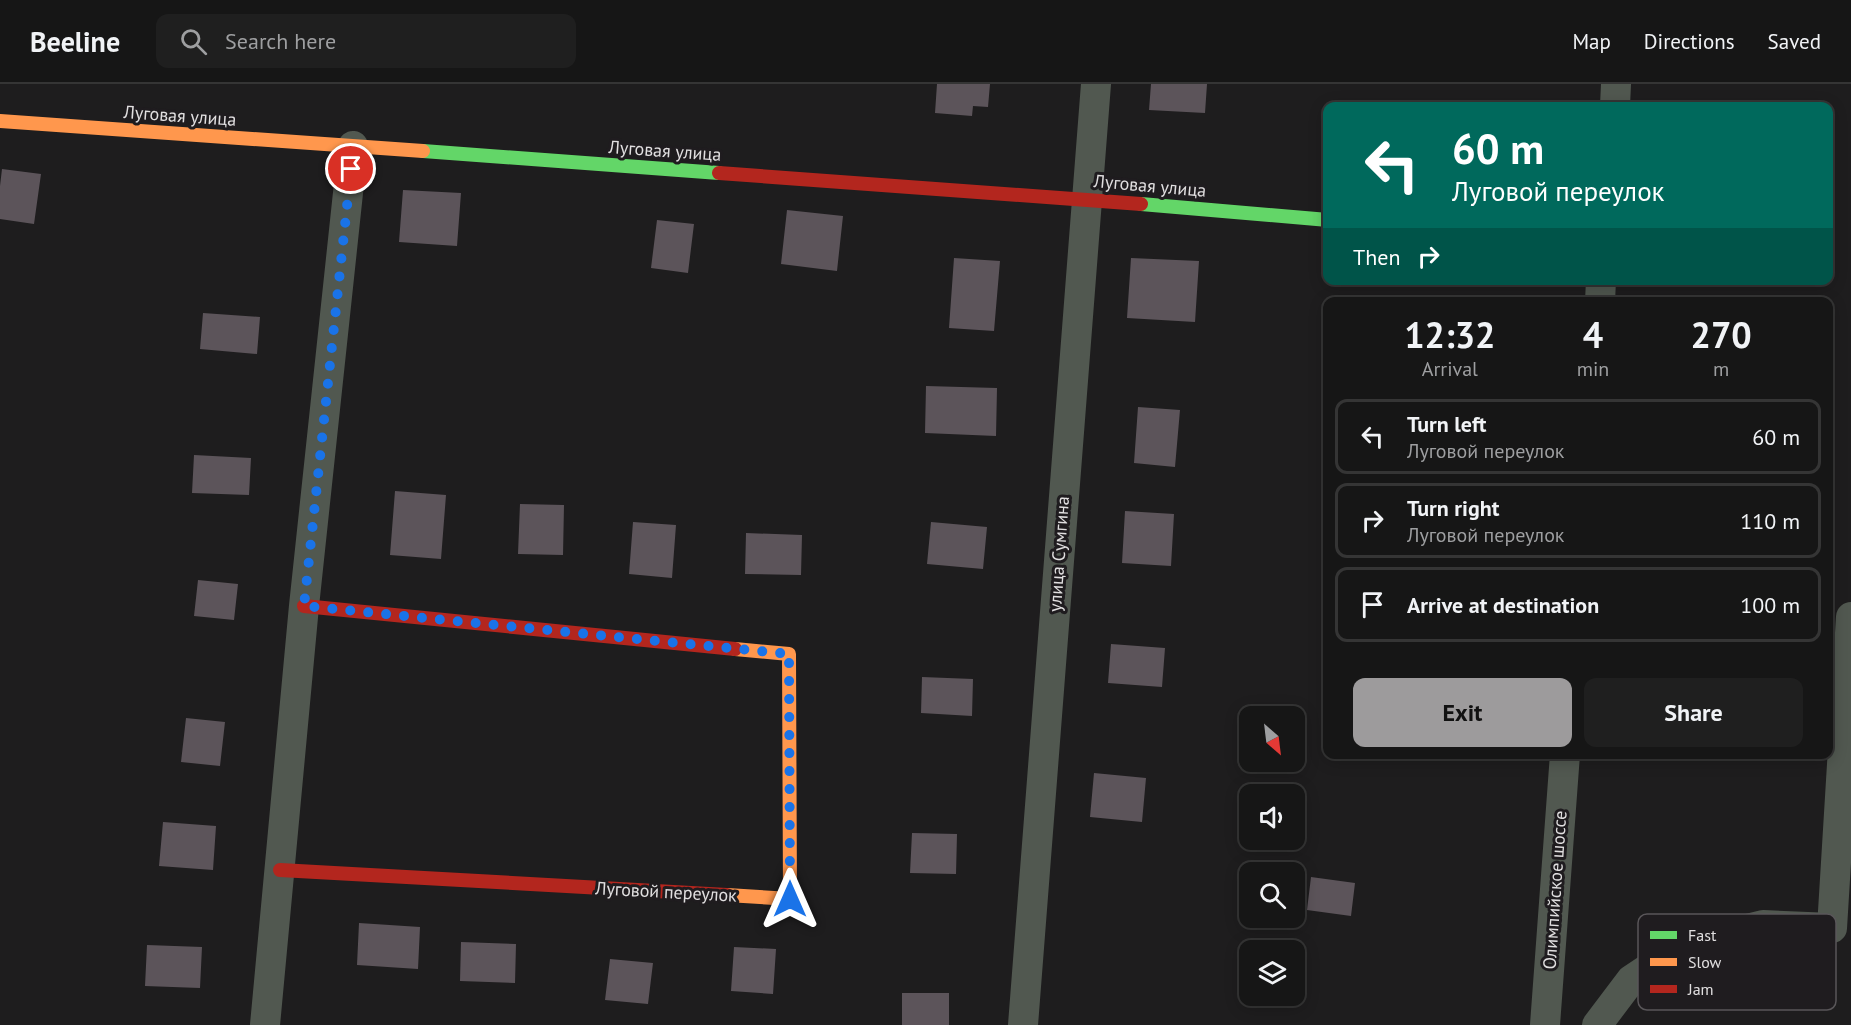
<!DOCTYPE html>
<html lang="en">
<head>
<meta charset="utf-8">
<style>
  body { margin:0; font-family:"PT Sans",sans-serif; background:#1f1f1f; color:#f1f3f6; height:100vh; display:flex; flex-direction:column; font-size:22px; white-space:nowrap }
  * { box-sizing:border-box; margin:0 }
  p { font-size:20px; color:#9e9fa1 }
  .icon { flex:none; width:33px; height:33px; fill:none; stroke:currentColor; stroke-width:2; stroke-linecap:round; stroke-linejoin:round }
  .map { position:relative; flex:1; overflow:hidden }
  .panel { position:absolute; left:1323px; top:213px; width:510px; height:462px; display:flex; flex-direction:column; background:#161616; border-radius:12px; box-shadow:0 3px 15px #0003,0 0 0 2px #353535 }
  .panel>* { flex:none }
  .banner { position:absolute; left:1323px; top:18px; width:510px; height:183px; border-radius:12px; box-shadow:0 3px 15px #0003,0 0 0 2px #353535; background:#00695c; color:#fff; overflow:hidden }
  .needle { width:39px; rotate:152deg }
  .fabs { position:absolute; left:1239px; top:622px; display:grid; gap:12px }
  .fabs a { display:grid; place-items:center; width:66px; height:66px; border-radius:12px; background:#161616; box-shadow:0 3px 15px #0003,0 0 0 2px #353535; font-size:30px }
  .pin { position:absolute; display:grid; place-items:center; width:51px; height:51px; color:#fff; margin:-26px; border:3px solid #fff; border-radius:50%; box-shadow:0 2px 6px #0007 }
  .me { position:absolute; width:66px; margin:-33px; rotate:0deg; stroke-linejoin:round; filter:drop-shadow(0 0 4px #0008) }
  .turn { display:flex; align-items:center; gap:21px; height:126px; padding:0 30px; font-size:27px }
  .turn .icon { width:78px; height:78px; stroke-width:2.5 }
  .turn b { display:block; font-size:42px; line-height:51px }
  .then { display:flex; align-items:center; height:57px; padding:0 30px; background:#0003; gap:12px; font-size:22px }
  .eta { display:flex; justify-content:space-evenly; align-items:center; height:102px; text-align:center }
  .eta b { font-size:36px; font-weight:700; line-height:42px }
  .action { display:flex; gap:12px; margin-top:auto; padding:12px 30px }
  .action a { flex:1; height:69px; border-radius:12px; background:#9d9b9c; color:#111; font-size:24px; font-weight:700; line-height:69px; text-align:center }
  .action a+a { background:#1f1f1f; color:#f1f3f6 }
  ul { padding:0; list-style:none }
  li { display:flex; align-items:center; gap:18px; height:75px; margin:0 12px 9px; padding:0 18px; border:3px solid #353535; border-radius:12px }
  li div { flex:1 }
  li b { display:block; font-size:22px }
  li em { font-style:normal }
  header { display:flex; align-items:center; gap:36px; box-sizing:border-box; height:84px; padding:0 30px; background:#161616; border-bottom:2px solid #353535 }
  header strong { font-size:28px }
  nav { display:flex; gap:33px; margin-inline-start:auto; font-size:21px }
  .search { width:420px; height:54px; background:#1f1f1f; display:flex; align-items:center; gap:15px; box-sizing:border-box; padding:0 21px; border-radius:12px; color:#9e9fa1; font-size:22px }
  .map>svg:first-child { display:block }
  .building { fill:#5c545a }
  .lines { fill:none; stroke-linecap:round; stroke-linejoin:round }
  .street { stroke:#515850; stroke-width:30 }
  .fast { stroke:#63d668; stroke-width:14 }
  .slow { stroke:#ff974d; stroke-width:14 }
  .jam { stroke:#b3261e; stroke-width:14 }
  .route { stroke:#1a73e8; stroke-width:10; stroke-dasharray:0 18 }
  .labels { text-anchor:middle; stroke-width:6; stroke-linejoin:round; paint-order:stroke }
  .street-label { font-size:18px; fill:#e1dfe0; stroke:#1f1c1f }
  .key { fill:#1f1c1f; stroke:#595659; stroke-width:1.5 }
  .key-label { font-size:16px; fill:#e1dfe0 }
</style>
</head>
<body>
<header>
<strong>Beeline</strong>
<div class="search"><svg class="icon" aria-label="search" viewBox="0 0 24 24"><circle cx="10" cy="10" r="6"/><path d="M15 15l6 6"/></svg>Search here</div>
<nav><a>Map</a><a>Directions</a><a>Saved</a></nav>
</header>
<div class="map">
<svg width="1851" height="941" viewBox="0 0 1851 941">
  <rect width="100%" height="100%" fill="#1e1d1e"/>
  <path class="building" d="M937,0h53l-2,23 -15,-1 -1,10 -37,-3z
    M1151,0h56l-2,29 -56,-3z
    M2,85l39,5 -7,50 -34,-5v-33z
    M403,106l58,3 -4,53 -58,-4z
    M787,126l56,6 -6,55 -56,-7z
    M657,136l37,4 -6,49 -37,-5z
    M954,174l46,3 -6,70 -45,-3z
    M1131,174l68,3 -4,61 -68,-4z
    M203,229l57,4 -3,37 -57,-5z
    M926,302l71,2 -1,48 -71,-3z
    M1138,323l42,3 -5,57 -41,-4z
    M194,371l57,3 -2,37 -57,-2z
    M395,407l51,4 -5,64 -51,-4z
    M520,420l44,1 -1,50 -45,-1z
    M1125,427l49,3 -3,52 -49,-3z
    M633,438l43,3 -4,53 -43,-4z
    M931,438l56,5 -4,42 -56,-5z
    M746,449l56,2 -1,40 -56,-1z
    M198,496l40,4 -4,36 -40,-4z
    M1111,560l54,4 -3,39 -54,-4z
    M922,593l51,2 -1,37 -51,-3z
    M186,634l39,4 -5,44 -39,-4z
    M1094,689l52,5 -4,44 -52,-5z
    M163,738l53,4 -3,44 -54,-4z
    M912,749l45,1 -1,40 -46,-1z
    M1311,793l44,6 -4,33 -44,-6z
    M359,839l61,4 -2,42 -61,-4z
    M461,858l55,2 -1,39 -55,-2z
    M147,861l55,2 -2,41 -55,-2z
    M734,863l42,2 -3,45 -42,-3z
    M610,875l43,4 -5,41 -43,-4z
    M902,909h47v32h-47z"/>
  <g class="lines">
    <path class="street" d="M1615,22l1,-22
      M1600,218l1,-22
      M1832,844l19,-311
      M265,941l39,-419 49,-460
      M1023,941l73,-941
      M1545,941l20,-271
      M1597,941l34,-45 54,-36 78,-19 69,3"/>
    <path class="fast" d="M423,67l296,22
      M1141,120l187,16"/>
    <path class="slow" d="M0,37l423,30
      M727,811l63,4 -1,-245 -54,-5"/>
    <path class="jam" d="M719,89l422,31
      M304,522l431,43
      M280,786l447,25"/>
  </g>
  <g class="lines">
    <path class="route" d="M351,85l-47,437 485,48 1,245"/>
  </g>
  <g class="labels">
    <g class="street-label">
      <text transform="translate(180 32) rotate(4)" y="6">Луговая улица</text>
      <text transform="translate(665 67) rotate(4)" y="6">Луговая улица</text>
      <text transform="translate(1150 102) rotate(5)" y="6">Луговая улица</text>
      <text transform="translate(1059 470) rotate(-86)" y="6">улица Сумгина</text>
      <text transform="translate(1555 806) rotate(-86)" y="6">Олимпийское шоссе</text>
      <text transform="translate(666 808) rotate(3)" y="6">Луговой переулок</text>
    </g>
  </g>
  <rect x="1638" y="830" width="198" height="96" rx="9" class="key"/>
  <rect x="1650" y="847" width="27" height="8" fill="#63d668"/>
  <rect x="1650" y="874" width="27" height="8" fill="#ff974d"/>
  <rect x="1650" y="901" width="27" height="8" fill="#b3261e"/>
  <g class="key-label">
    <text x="1688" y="857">Fast</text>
    <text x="1688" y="884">Slow</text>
    <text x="1688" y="911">Jam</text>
  </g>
</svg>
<div class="fabs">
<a><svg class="needle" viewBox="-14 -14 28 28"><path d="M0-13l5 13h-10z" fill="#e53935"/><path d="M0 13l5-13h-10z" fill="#9e9fa1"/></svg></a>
<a><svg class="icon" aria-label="sound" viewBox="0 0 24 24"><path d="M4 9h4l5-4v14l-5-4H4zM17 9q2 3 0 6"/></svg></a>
<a><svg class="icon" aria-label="search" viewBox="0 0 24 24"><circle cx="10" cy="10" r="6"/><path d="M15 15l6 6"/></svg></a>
<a><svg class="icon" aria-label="layers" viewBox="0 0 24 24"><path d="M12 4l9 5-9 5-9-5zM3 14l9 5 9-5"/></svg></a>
</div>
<div class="pin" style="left:351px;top:85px;background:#d93025"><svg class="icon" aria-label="arrive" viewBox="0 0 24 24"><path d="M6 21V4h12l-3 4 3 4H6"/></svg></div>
<svg class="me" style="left:790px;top:815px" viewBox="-20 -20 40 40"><path d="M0-17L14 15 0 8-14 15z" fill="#1a73e8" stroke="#fff" stroke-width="4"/></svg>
<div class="banner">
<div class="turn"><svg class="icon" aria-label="left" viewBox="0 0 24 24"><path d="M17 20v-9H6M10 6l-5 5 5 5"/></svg><div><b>60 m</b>Луговой переулок</div></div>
<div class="then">Then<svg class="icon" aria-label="right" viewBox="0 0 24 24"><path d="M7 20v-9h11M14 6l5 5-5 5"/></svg></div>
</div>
<section class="panel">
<div class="eta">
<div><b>12:32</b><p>Arrival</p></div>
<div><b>4</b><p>min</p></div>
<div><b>270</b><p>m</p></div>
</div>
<ul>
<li><svg class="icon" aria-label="left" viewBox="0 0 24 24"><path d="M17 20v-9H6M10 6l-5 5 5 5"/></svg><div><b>Turn left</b><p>Луговой переулок</p></div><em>60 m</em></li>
<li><svg class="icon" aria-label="right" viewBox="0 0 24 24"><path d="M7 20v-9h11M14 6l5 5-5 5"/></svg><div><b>Turn right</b><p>Луговой переулок</p></div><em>110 m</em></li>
<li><svg class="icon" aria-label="arrive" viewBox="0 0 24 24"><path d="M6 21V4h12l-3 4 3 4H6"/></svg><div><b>Arrive at destination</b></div><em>100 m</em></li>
</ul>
<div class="action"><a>Exit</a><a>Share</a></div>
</section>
</div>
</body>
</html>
